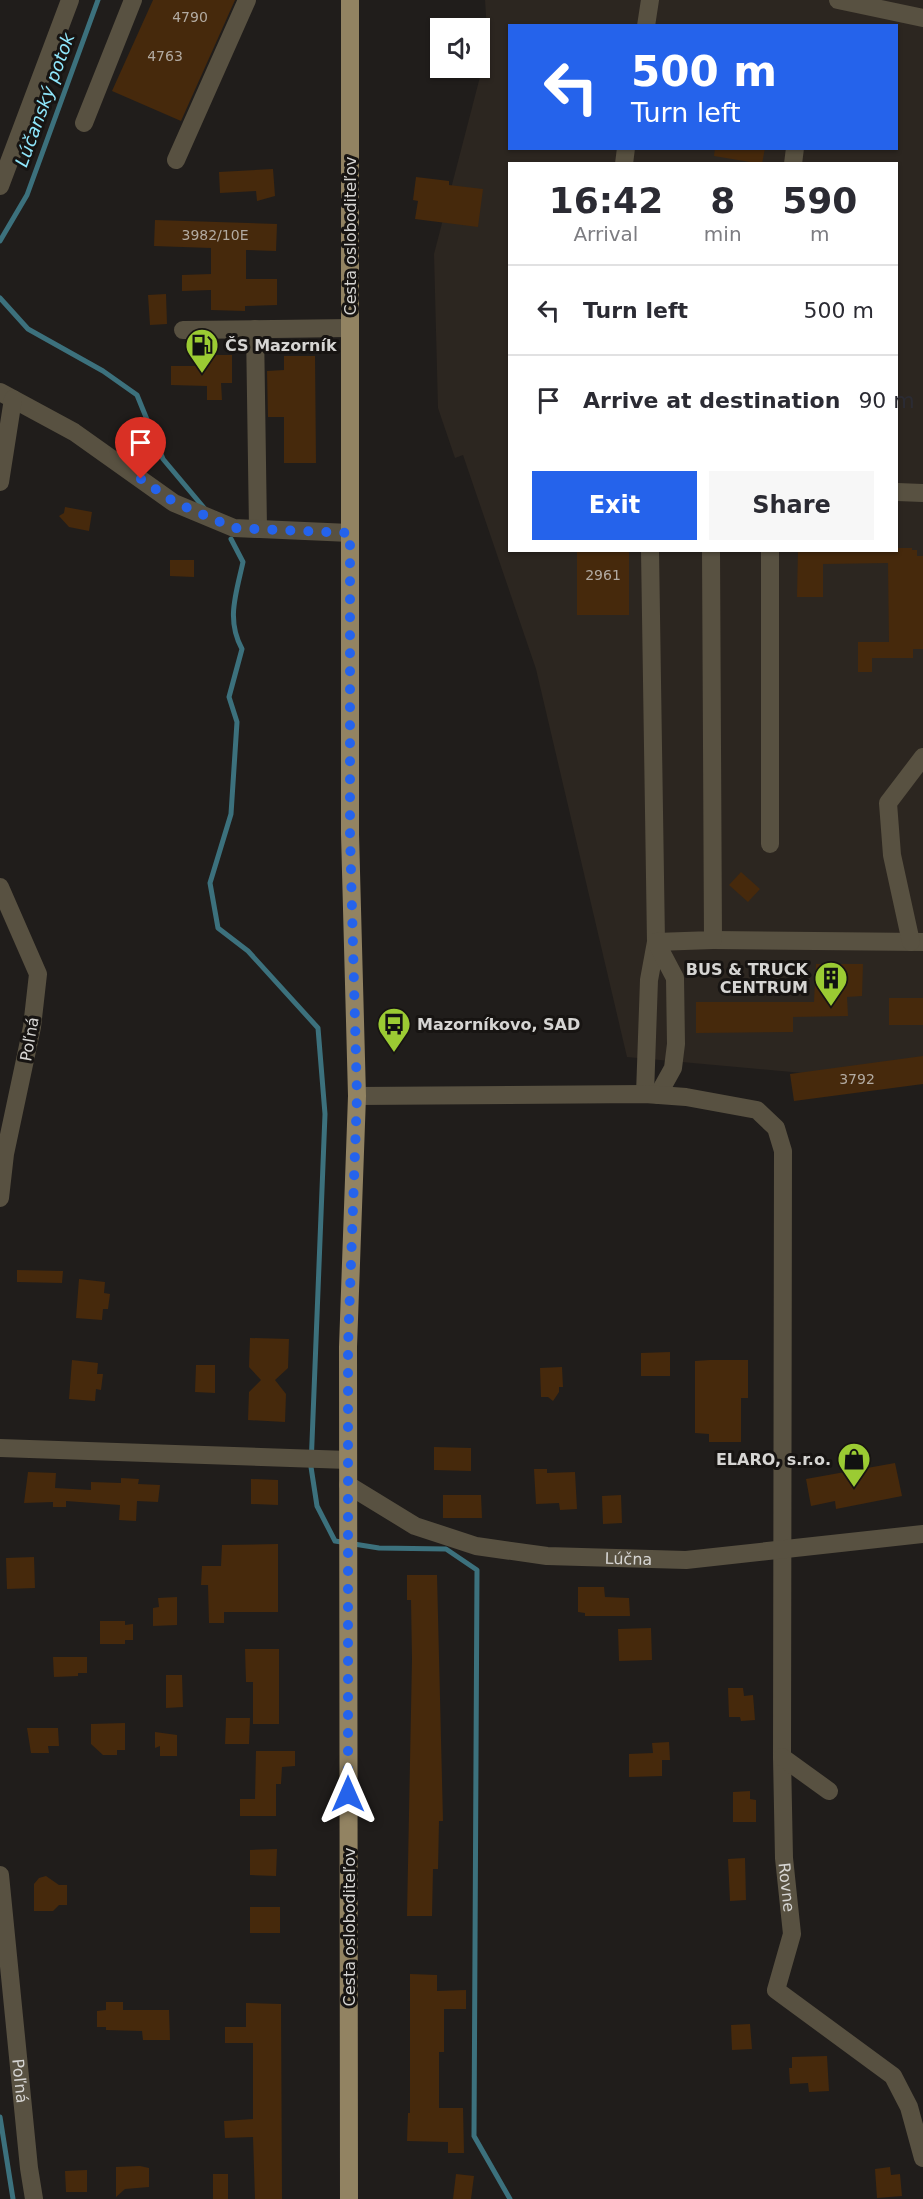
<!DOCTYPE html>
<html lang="en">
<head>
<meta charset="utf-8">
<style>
  body { margin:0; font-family:"DejaVu Sans",sans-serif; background:#f7f7f7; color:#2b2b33; height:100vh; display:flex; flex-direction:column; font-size:22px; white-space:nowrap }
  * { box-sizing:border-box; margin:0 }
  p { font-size:20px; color:#7c7c81 }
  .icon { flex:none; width:33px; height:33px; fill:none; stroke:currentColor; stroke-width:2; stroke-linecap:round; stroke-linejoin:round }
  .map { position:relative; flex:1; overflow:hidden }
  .panel { position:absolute; left:508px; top:162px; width:390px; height:390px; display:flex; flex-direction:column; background:#fff; border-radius:0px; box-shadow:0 2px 4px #0004 }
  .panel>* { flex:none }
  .hud { position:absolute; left:508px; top:24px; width:390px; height:126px; border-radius:0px; box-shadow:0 2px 4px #0004; background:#2563eb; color:#fff; overflow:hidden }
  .fabs { position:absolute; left:430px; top:18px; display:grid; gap:12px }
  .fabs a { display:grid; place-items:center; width:60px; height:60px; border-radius:0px; background:#fff; box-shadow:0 2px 4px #0004; font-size:30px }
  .pin { position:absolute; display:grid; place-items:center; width:51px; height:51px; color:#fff; margin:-62px -26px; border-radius:50% 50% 50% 0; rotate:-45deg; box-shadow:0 0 6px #0007 }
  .pin .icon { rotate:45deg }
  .me { position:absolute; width:66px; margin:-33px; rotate:0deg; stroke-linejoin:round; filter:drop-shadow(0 0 4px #0008) }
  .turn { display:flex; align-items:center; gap:21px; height:126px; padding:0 24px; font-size:27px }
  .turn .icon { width:78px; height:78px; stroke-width:2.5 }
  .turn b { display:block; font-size:42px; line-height:51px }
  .eta { display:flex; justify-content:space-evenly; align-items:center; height:102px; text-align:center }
  .eta b { font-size:36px; font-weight:700; line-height:42px }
  .primary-button { display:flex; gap:12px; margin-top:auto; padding:12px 24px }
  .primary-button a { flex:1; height:69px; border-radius:0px; background:#2563eb; color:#fff; font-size:24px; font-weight:700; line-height:69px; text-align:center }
  .primary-button a+a { background:#f7f7f7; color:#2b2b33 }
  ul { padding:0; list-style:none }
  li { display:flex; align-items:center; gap:18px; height:90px; padding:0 24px; border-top:2px solid #e1e1e2 }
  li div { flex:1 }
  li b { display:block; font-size:22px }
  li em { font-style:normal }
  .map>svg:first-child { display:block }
  .built { fill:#2c2620; fill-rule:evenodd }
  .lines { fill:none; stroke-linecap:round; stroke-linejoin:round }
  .stream { stroke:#3c717d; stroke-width:5 }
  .building { fill:#46290c }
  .minor { stroke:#585141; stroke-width:18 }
  .major { stroke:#928362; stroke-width:18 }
  .route { stroke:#2563eb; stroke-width:10; stroke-dasharray:0 18 }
  .labels { text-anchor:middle; stroke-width:6; stroke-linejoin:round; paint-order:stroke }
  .number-label { font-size:14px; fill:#b2aaa1 }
  .street-label { font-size:16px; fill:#d6d5d3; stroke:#171412 }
  .poi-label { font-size:16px; font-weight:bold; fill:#d6d5d3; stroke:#171412; text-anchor:start }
  .water-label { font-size:18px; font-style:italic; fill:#8fe7fc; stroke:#171412 }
</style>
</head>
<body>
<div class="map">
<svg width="923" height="2199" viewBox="0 0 923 2199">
  <rect width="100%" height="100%" fill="#201d1b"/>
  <path class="built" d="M485,0h438v1079l-45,1 -251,-23 -91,-388 -73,-214 -8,3 -17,-50 -4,-154 54,-208zM510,26h387v122h-387zM510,164h387v386h-387z"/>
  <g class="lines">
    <path class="stream" d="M0,241l27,-46 71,-195
      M0,298l28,31 75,42 34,24 26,64 42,50
      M231,539l12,23c-7,32 -17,58 -1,87l-13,48 8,25 -6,92 -21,69 8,45 30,23 70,77 7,86 -14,353 6,39 18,35 44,7 67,1 31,21 -3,566 36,63
      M0,2117l13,82"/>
  </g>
  <path class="building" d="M153,0h82l-54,121 -69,-30z
    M715,148h50l-3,16 -48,-8z
    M273,169l2,27 -18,5 -1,-10 -36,2 -1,-21z
    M416,177l33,4v4l34,4 -5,38 -63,-8 3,-18 -5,-1z
    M155,220l122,4 -1,27 -30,-1v29h31v26l-32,1v5l-34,-1v-20l-29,1v-16l29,-1v-26l-57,-2z
    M166,294l1,30 -17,1 -2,-30z
    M206,355h26v28h-11l1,17h-15v-14l-36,-1v-19h35z
    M284,356h31l1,107h-32v-46h-16l-1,-46 17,-1z
    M65,507l27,5 -3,19 -20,-4 -10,-11 5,-3z
    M897,548h15v2h5v6h6v93h-10v9h-41v14h-14v-30h31l-1,-79 -65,1v33h-26l1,-47h99z
    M577,550h52v65h-52z
    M170,560h24v17l-24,-1z
    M741,872l19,17 -12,13 -19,-17z
    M816,964h47l-1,32 -15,1 1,19 -55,1v15l-97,1v-31h118z
    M889,998h34v27h-34z
    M923,1056v28l-129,17 -4,-27z
    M17,1270l46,1 -1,12 -45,-1z
    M79,1279l26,3 -1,11 6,1 -2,15h-5l-1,11 -26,-2z
    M250,1338l39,1 -1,29 -13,12 11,14 -1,28 -37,-2 1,-28 12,-12 -12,-13z
    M670,1352v24h-29v-23z
    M72,1360l26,3 -1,11h6l-2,16 -5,-1 -1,12 -26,-2z
    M710,1360h38v38h-7v44h-32v-8l-14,-1v-72z
    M196,1365h19v28l-20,-1z
    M562,1367l1,20h-4v5l-6,9 -5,-4h-7l-1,-29z
    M434,1447l37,1v23l-37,-1z
    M895,1463l7,33 -66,13 -1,-8 -24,5 -5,-27z
    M534,1469h13v4l28,-1 2,37 -17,1 -1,-7 -23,1z
    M28,1472l28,1 -1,15 36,2v-8l30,1v-5l18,1 -1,5 22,1 -2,17 -21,-1 -1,20 -17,-1 1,-15 -54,-4v6h-13v-5l-29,1z
    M251,1479l27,1v25l-27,-1z
    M443,1495h38l1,23h-39z
    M621,1495l1,28 -19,1 -1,-28z
    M278,1544v68h-54v11h-15l-1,-38h-7l1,-19h19l1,-21z
    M34,1557l1,31 -28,1 -1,-31z
    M407,1575h30l6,246h-4l-1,48h-5l-1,47h-25l5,-257 -1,-59h-4z
    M578,1587h26l1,10 24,1 1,18h-45v-3l-7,-1z
    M177,1597v28l-24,1v-18l6,-1 -1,-9z
    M100,1621h25v4l8,-1v16h-8v4h-25z
    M651,1628l1,32 -33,1 -1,-32z
    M245,1649h34v75h-26v-42h-7z
    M53,1657h34v16h-9v3l-24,1z
    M166,1675h16l1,32 -17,1z
    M728,1688h15l1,8 9,-1 2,25 -14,1 -1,-4h-11z
    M226,1718h24l-1,26h-24z
    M125,1723v27h-8v5h-14l-12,-11v-20z
    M27,1728h31l1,18h-11l1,7h-18z
    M155,1732l22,3v21h-17v-10l-5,2z
    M669,1742l1,18h-8v16l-33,1v-23l24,-1 -1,-10z
    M256,1751h39v15l-13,1 -1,17h-5v32h-36v-17h15z
    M750,1791v8l6,1v22h-23v-30z
    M277,1849l-1,27 -26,-1v-25z
    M745,1858l1,42 -16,1 -2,-42z
    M46,1876l13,9h8v20h-8l-6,6h-19v-27l5,-6z
    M250,1907h30v26h-30z
    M410,1974l27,1v16l29,-1v19h-22v43h-5v56h24l1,45h-16v-11l-41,-1 1,-28h2z
    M106,2002h17v8h46l1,30h-27l-1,-9 -36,-1v-3h-9v-16l9,-1z
    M246,2003l35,1 1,195h-27l-2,-62 -28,1 -1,-17 29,-2v-76h-28v-16h21z
    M750,2024l2,25 -20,1 -1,-25z
    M827,2056l2,35 -20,1 -1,-9 -18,1 -1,-16h3v-11z
    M140,2166l9,2v19l-24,2 -9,8v-30z
    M890,2167l1,8 9,-1 2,22 -25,2 -2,-29z
    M87,2170v22h-21l-1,-21z
    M213,2174h15v25h-15z
    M456,2174l18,2 -3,23h-18z"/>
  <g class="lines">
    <g class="minor">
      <path d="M838,0l85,18"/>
      <path d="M646,26l4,-26"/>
      <path d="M84,123l49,-123"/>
      <path d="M176,160l71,-160"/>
      <path d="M624,164l2,-16"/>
      <path d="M793,164l2,-16"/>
      <path d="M0,186l70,-186"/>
      <path d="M255,329l3,200"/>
      <path d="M183,330l167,-2"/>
      <path d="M0,392l74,40 100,71 60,25 116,5"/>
      <path d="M0,482l13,-83"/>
      <path d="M897,492l26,1"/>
      <path d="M770,844v-294"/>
      <path d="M0,887l38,87 -6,53 -27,127 -5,44"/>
      <path d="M713,940l210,2"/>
      <path d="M911,942l-19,-87 -4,-52 35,-46"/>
      <path d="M645,1094l4,-114 7,-38 -6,-392"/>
      <path d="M658,1095l15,-27 3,-24 -1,-66 -19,-36 57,-2 -2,-390"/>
      <path id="s1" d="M357,1096l288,-2 41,3 71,13 19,18 7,23 -1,606 2,101 8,76 -16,56 117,86 16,31 14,51"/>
      <path d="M0,1448l348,12"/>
      <path id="s2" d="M348,1485l67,41 61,20 71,10 139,4 237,-26"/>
      <path d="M782,1757l47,34"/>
      <path id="s3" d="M0,1875l29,293 5,31"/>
    </g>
    <path class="major" d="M349,2199l-1,-852 9,-251 -7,-262v-834"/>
  </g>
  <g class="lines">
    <path class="route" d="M141,479l33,23 60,26 116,5v301l7,262 -9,251v447"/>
  </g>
  <defs>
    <symbol id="fuel-pin" viewBox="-11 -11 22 30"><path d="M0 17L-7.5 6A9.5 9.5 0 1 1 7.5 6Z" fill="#9bcb33" stroke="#171412"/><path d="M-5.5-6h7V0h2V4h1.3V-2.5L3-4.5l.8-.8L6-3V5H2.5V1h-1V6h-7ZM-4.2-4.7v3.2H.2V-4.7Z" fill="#111"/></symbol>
    <symbol id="building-pin" viewBox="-11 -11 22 30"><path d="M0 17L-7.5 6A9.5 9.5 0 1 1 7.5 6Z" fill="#9bcb33" stroke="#171412"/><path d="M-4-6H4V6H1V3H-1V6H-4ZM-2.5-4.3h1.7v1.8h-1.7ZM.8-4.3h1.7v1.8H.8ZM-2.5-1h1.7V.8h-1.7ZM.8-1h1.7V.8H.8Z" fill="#111"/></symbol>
    <symbol id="bus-pin" viewBox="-11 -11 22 30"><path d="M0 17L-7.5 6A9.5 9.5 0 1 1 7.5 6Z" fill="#9bcb33" stroke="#171412"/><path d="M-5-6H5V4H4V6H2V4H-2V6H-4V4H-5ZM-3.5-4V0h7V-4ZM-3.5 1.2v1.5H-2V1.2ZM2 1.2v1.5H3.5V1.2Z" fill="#111"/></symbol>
    <symbol id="shop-pin" viewBox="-11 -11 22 30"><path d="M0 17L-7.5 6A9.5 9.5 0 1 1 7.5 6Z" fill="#9bcb33" stroke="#171412"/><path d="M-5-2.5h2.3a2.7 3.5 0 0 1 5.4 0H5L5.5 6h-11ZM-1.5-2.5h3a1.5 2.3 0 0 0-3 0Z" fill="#111"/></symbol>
  </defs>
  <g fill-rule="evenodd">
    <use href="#fuel-pin" x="183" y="326" width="38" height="52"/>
    <use href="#building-pin" x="812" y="959" width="38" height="52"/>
    <use href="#bus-pin" x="375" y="1005" width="38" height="52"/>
    <use href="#shop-pin" x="835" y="1440" width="38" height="52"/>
  </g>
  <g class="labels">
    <g class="number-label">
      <text x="190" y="22">4790</text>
      <text x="165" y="61">4763</text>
      <text x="215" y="240">3982/10E</text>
      <text x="603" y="580">2961</text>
      <text x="857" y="1084">3792</text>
    </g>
    <g class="street-label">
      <text transform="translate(350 236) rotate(-90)" y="6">Cesta osloboditeľov</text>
      <text transform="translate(29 1039) rotate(-80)" y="6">Poľná</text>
      <text dy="6" stroke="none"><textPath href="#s2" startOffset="296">Lúčna</textPath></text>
      <text dy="6" stroke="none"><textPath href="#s1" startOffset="1188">Rovne</textPath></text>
      <text transform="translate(349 1927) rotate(-90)" y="6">Cesta osloboditeľov</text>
      <text dy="6" stroke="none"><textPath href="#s3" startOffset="207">Poľná</textPath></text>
    </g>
    <g class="poi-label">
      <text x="225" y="351">ČS Mazorník</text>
      <text x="808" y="975" text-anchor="end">BUS &amp; TRUCK<tspan x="808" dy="18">CENTRUM</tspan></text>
      <text x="417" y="1030">Mazorníkovo, SAD</text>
      <text x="831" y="1465" text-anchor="end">ELARO, s.r.o.</text>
    </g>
    <g class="water-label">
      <text transform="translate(45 100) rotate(-70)" y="6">Lúčanský potok</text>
    </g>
  </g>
</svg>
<div class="fabs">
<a><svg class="icon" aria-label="sound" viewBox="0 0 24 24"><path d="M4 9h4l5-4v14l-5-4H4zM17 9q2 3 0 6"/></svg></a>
</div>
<div class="pin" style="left:141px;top:479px;background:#d93025"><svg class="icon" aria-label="arrive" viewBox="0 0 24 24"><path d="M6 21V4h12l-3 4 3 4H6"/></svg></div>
<svg class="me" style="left:348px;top:1794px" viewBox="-20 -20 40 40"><path d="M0-17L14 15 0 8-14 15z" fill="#2563eb" stroke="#fff" stroke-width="4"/></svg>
<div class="hud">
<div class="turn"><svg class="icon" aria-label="left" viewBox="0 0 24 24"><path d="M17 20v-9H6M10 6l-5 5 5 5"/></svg><div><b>500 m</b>Turn left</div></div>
</div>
<section class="panel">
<div class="eta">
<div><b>16:42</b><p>Arrival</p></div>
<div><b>8</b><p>min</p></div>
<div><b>590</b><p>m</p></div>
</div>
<ul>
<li><svg class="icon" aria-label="left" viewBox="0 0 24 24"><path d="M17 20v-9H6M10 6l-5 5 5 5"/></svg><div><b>Turn left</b></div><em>500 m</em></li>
<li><svg class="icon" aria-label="arrive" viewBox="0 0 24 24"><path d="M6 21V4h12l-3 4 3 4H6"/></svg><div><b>Arrive at destination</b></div><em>90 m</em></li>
</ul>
<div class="primary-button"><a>Exit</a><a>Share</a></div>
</section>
</div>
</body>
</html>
